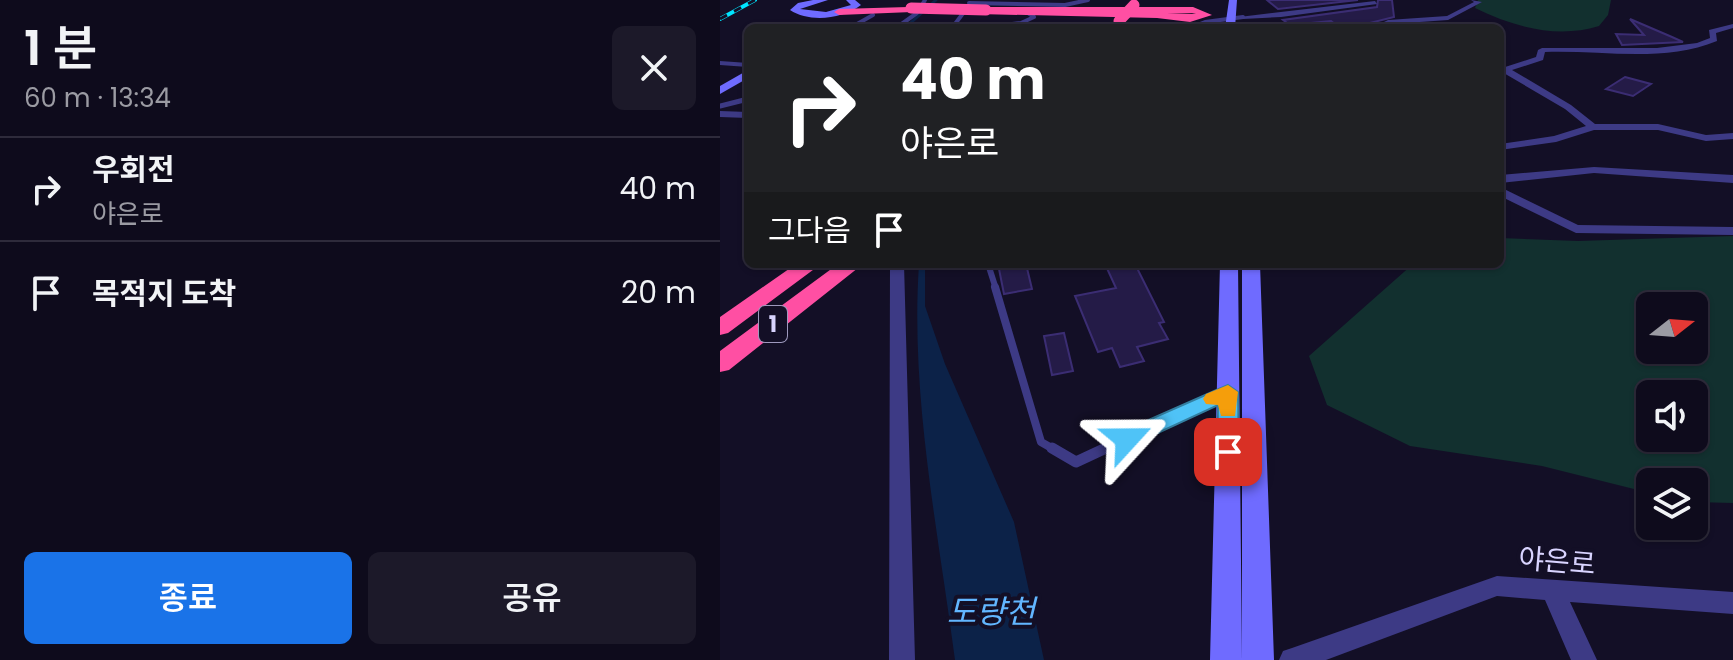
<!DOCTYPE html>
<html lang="ko">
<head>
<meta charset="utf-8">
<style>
  body { margin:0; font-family:Poppins,"Noto Sans KR",sans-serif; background:#1c1929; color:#f1f3f6; height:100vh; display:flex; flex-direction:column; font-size:30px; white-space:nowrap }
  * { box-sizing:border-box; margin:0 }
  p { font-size:26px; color:#9b9ba3 }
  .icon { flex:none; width:44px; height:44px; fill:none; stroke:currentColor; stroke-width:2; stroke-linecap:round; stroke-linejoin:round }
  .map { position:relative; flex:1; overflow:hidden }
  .side { display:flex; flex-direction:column; background:#0e0b1c; width:720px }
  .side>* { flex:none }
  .guide { position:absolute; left:24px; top:24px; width:760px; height:244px; border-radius:12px; box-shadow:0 2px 6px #0004,0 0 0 2px #2e2b3b; background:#202124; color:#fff; overflow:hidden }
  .needle { width:52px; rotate:73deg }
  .fabs { position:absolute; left:916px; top:292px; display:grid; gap:16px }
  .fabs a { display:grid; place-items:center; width:72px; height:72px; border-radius:12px; background:#0e0b1c; box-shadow:0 2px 6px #0004,0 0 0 2px #2e2b3b; font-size:40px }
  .pin { position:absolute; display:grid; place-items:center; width:68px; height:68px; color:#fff; margin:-34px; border-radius:16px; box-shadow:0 4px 12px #0006 }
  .me { position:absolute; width:88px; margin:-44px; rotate:66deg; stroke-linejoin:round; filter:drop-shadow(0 0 6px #0008) }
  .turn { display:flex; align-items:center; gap:28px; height:168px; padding:0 24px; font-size:36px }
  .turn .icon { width:104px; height:104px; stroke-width:2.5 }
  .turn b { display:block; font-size:56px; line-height:68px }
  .then { display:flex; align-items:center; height:76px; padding:0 24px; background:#0003; gap:16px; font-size:30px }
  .round { display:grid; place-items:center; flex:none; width:84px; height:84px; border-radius:12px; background:#1c1929 }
  .overview { display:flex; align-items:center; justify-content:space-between; height:136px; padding:0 24px }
  h1 { font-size:48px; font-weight:600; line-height:60px }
  .primary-button { display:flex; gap:16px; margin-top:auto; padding:16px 24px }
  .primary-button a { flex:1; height:92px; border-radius:12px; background:#1a73e8; color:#fff; font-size:32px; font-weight:600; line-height:92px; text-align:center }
  .primary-button a+a { background:#1c1929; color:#f1f3f6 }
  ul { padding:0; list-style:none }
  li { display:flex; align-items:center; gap:24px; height:104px; padding:0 24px; border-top:2px solid #2e2b3b }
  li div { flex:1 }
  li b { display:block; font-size:30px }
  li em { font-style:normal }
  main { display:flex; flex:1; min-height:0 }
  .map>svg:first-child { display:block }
  .green { fill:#12302f; fill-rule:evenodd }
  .water { fill:#0c2248 }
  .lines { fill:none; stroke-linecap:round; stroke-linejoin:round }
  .stream { stroke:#0c2248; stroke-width:3 }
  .building { fill:#241b47; stroke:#3b2d73; stroke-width:2 }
  .lane-far4 { stroke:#3d3a85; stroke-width:4 }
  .lane-far3 { stroke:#3d3a85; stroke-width:5 }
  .lane-far2 { stroke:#3d3a85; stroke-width:6 }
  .lane-far1 { stroke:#3d3a85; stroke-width:8 }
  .lane { stroke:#3d3a85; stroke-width:11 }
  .street { fill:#3d3a85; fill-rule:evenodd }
  .secondary { fill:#6f6bff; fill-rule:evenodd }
  .highway { fill:#ff4fa3; fill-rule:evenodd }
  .rail-casing { stroke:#00e5ff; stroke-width:4 }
  .rail { stroke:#130f26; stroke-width:3; stroke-dasharray:8; stroke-linecap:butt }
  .highway-bridge { stroke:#ff4fa3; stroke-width:11 }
  .route { fill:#4fc3f7; stroke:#337fa1; stroke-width:2 }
  .slow { fill:#f59e0b }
  .labels { text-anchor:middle; stroke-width:8; stroke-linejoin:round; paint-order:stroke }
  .shield { fill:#130f26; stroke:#9e99be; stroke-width:2 }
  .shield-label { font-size:22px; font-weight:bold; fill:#d9d4ff }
  .near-street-label { font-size:28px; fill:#d9d4ff; stroke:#130f26 }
  .near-water-label { font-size:32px; font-style:italic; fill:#62b6ff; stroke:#130f26 }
</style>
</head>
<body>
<main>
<section class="side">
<div class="overview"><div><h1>1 분</h1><p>60 m · 13:34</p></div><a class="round"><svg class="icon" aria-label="close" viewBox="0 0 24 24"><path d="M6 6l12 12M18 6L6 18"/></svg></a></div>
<ul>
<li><svg class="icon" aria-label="right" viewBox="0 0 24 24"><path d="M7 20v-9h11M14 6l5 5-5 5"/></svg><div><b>우회전</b><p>야은로</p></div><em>40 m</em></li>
<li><svg class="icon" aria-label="arrive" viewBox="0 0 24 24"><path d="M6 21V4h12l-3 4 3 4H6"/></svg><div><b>목적지 도착</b></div><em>20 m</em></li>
</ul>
<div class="primary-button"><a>종료</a><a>공유</a></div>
</section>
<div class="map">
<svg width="1013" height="660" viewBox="0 0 1013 660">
  <rect width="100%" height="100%" fill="#130f26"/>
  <path class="green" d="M758,0h133l-3,15 -9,11c-42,13 -85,1 -124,-18z
    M1013,236v267l-39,-1v-20h-44v11l-108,-27 -132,-20 -83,-41 -18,-49 104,-92h87v-26l78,3zM974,306v44h-44v-44zM930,394h44v44h-44z"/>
  <path class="water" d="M199,264h6v42l20,58 69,158 30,138h-89c-17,-130 -45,-265 -36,-396z"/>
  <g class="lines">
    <path class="stream" d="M185,28l31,-28"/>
  </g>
  <path class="building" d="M547,0h91l-80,9z
    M658,0h14l2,17 -44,11h-10l-9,-7 -41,4 -7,-5 94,-13z
    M910,19l42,18 11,5 -61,3 -6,-11 28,1z
    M905,77l26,7 -18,12 -27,-7z
    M278,264h28l6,25 -28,5z
    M385,264h30l29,58 -5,1 9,16 -31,8 7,14 -24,6 -8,-19 -14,4 -23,-56 41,-8z
    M344,333l9,38 -21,4 -8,-39z"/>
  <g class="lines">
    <path class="lane-far4" d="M249,3l96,2 23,-5
      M130,28l23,-13
      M176,28l21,-15 8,-13
      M232,28l15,-20
      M260,28l41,-5 13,-6 -6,-4
      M470,28l15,-6 38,-5
      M0,63l28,2"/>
    <path class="lane-far3" d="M0,106l28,-7"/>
    <path class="lane-far2" d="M268,264l8,25"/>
    <path class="lane-far1" d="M275,287l46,155 14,8
      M382,450l122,-56"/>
    <path class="lane" d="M332,448l24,14 30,-14"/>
    <path class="street" d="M751,0l11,2 -34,18 -56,4 1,4h-8l-1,-6 4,-2 59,-4 27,-14z
      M655,1l2,3 -96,13 -38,2 -4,-2z
      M1013,24v4l-17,5 1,8c-53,22 -115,9 -172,11l-2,8 -31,10 59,35 24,19h63l48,11 27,-2v6l-27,2 -48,-11h-64l-38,12 -56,8v-6l54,-8 32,-10 -21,-17 -63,-37v-4l34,-11 2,-7 4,-2h115l40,-5 13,-5 -1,-8z
      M0,111l28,1v6l-28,-1z
      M874,167l139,8v8l-139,-10 -94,10v-8z
      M780,187l78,38 155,2v8l-157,-2 -76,-37z
      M170,264h14l11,396h-26z
      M777,576l236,16v22l-163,-12 27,58h-26l-26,-60 -48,-4 -171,64h-47l4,-9 9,-3z"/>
    <path class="secondary" d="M93,0h15l-28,9 26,3 25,-7 -5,-5h9l6,5c-19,14 -51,18 -71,5l8,-7z
      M509,0h8l-2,28h-10z
      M28,70v8l-28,16v-8z
      M500,264h18l4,396h-32z
      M522,264h18l14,396h-32z"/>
    <path class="highway" d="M188,7l4,1v4l-73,3 -5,-3 5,-3z
      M266,7h207l19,8 -22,7 -33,-4 -179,-4v-4zM447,13h25l4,1z
      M76,264h25l-93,69 -8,2v-18z
      M118,264h25l-134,106 -9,2v-21z"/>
    <defs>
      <path id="rail" d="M0,19l35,-19"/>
    </defs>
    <use href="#rail" class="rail-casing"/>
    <use href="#rail" class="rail"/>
    <path class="highway-bridge" d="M191,8l75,2
      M399,21l15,-16"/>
  </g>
  <path class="route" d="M508,385l10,7 1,60 -4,6 -7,2 -8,-2 -3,-6 1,-47 -84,39h-15l-3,-5 3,-6z"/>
  <path class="slow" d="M508,385l10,7 -3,24h-14l-3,-11 -12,-1 -3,-5 3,-5z"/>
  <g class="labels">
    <rect class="shield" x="39" y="306" width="28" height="36" rx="6"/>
    <g class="shield-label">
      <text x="53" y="332">1</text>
    </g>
    <g class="near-street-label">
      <text transform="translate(837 561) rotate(5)" y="10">야은로</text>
    </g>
    <g class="near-water-label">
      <text x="271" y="623">도량천</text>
    </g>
  </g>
</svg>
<div class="fabs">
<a><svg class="needle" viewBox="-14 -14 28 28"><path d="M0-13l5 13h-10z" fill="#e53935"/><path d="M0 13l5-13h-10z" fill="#9b9ba3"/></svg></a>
<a><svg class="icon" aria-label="sound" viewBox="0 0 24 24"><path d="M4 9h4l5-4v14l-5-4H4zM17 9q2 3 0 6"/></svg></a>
<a><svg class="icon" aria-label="layers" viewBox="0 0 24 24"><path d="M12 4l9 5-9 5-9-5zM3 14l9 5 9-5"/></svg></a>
</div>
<div class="pin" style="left:508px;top:452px;background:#d93025"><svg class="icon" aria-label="arrive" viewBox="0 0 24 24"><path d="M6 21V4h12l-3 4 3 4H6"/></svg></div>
<svg class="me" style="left:407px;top:439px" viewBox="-20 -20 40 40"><path d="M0-17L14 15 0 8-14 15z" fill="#4fc3f7" stroke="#fff" stroke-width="4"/></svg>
<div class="guide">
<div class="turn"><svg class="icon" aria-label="right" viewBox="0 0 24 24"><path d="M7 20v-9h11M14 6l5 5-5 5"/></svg><div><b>40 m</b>야은로</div></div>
<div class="then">그다음<svg class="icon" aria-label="arrive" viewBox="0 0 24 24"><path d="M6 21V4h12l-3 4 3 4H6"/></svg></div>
</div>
</div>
</main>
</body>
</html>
